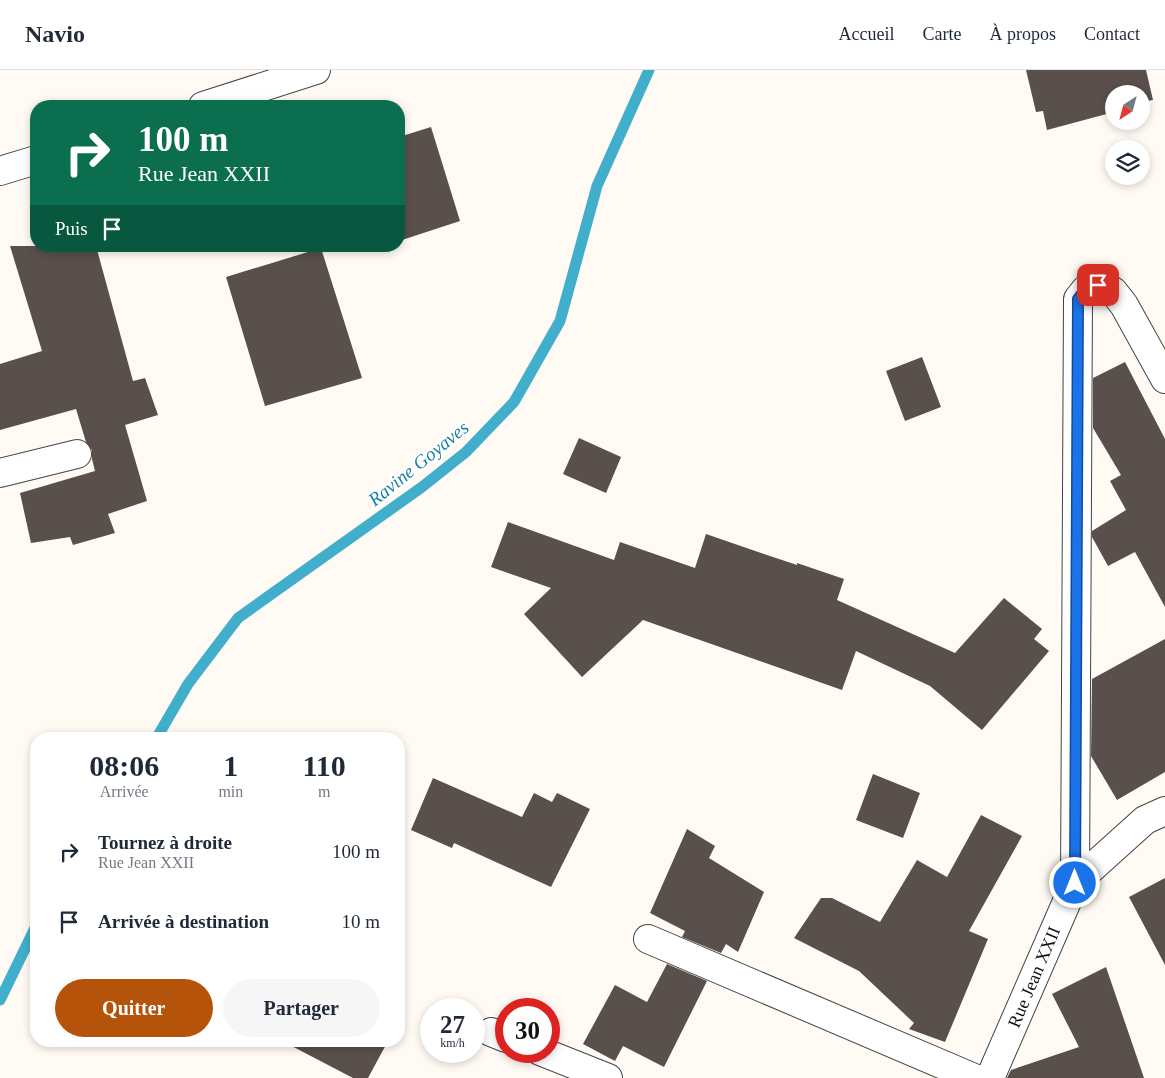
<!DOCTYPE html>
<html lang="fr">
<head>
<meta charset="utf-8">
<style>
  body { margin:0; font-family:"Times New Roman",serif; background:#f6f6f7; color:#1f2937; height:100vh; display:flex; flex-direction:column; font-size:19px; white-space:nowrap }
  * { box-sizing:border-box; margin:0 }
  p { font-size:16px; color:#747a83 }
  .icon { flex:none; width:28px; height:28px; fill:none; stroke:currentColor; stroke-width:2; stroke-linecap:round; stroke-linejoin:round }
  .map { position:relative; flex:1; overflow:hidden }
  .sheet { position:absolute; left:30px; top:662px; width:375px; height:315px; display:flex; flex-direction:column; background:#fff; border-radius:20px; box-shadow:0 2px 8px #0003 }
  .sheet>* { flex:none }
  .top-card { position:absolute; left:30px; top:30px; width:375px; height:152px; border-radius:20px; box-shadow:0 2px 8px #0003; background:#0b6e4f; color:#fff; overflow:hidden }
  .needle { width:32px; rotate:216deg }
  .tools { position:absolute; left:1105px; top:15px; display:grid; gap:10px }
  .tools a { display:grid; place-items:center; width:45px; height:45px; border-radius:50%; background:#fff; box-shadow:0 2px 8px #0003; font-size:25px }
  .speed { position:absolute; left:420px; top:928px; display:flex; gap:10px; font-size:25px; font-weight:700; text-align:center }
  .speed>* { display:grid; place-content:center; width:65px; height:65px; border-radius:50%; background:#fff; box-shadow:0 2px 8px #0003; line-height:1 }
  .speed small { font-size:12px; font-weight:400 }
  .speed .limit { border:8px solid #d22; background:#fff; color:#111 }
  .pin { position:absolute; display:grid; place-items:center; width:42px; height:42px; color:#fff; margin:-21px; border-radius:10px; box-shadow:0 2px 8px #0006 }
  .me { position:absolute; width:55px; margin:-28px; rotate:0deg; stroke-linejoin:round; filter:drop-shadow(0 0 4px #0008) }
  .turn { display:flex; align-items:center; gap:18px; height:105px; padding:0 25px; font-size:22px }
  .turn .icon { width:65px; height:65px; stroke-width:2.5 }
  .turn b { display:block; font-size:35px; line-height:42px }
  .then { display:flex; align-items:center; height:48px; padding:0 25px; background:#0003; gap:10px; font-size:19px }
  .eta { display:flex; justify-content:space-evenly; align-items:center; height:85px; text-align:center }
  .eta b { font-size:30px; font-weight:700; line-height:35px }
  .cta { display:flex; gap:10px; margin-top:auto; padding:10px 25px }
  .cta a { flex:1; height:58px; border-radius:30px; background:#b45309; color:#fff; font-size:20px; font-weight:700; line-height:58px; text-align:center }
  .cta a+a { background:#f6f6f7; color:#1f2937 }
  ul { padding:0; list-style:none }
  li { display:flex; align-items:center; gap:15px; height:70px; padding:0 25px }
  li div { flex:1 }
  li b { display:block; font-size:19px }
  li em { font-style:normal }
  header { display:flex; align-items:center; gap:30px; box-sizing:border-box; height:70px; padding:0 25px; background:#fff; border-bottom:1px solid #e0e1e3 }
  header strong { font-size:24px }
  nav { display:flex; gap:28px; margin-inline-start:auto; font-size:18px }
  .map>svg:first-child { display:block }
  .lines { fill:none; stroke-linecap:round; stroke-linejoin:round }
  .stream { stroke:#41aecc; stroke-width:11 }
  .building { fill:#594f4d }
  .minor-casing { stroke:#434343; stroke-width:30 }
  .minor { stroke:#fff; stroke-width:28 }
  .route-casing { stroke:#114b97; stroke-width:12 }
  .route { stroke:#1a73e8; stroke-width:9 }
  .labels { text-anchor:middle; stroke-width:5; stroke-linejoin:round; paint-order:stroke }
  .street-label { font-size:18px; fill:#101010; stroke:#fff }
  .water-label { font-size:19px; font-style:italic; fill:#197fa2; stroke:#fff }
</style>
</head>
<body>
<header>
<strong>Navio</strong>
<nav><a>Accueil</a><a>Carte</a><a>À propos</a><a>Contact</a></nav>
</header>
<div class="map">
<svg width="1165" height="1008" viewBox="0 0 1165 1008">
  <rect width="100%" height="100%" fill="#fffbf4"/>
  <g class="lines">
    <path class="stream" d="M156,669l32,-55 50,-66 184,-131 44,-35 48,-50 46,-81 37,-135 52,-116
      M0,930l36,-74"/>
  </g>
  <path class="building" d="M1026,0h120l7,30 -12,2v-8h-27v18l-67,18 -4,-19 -7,1z
    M431,57l29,94 -61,20v-104z
    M10,176h86l37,135 12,-3 13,37 -33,10 22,76 -39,13 7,19 -42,12 -3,-8 -39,6 -11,-50 75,-22 -3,-12v-9l-6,-8 -10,-33 -76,21v-66l42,-13z
    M321,178l41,130 -97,28 -39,-129z
    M922,287l19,50 -36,14 -19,-50z
    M1125,292l40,77v168l-30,-55 -27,14 -16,-29v-6l34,-21 -16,-29 11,-6 -28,-47v-50z
    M579,368l42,19 -15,36 -43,-19z
    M508,452l106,38 6,-18 75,26 11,-34 58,20 33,11v-2l47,16 -7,21 118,53 49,-55 38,31 -8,10 15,12 -67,79 -52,-44 -74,-35 -14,39 -199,-70 -61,57 -58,-63 27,-26 -60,-21z
    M1165,569v133l-48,28 -26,-44 1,-77z
    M873,704l47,19 -17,45 -47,-18z
    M433,708l89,39 12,-24 18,9 5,-9 33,16 -39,78 -97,-44 -2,5 -41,-18z
    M981,745l41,21 -53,95 19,8 -43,103 -36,-13 5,-6 -55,-52 -65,-33 27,-40h11l48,24 37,-62 30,17z
    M687,759l28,17 -6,12 55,34 -26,60 -12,-8 -5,9 -39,-16 3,-6 -35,-18z
    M1165,808v87l-36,-68z
    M667,894l40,17 -43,86 -41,-21 -8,15 -32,-17 32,-59 32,17z
    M1106,897l38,111h-137l4,-8 68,-23 -27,-53z
    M282,971h106l-20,37h-15z"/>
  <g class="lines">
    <defs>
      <path id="minor" d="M203,36l113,-36
        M0,101l36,-11
        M0,403l77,-19
        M1075,813l70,-63 20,-9
        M648,869l326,139
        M491,962l15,6
        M540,981l68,27
        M990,1008l85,-195 3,-584 8,-10 13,-4 14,6 11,14 41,74"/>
    </defs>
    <use href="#minor" class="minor-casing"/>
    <use href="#minor" class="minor"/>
  </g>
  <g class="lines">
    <defs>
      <path id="route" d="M1075,813l3,-584 8,-10 12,-4"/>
    </defs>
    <use href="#route" class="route-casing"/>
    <use href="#route" class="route"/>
  </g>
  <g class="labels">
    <g class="street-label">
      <text transform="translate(1034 907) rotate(-67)" y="6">Rue Jean XXII</text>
    </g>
    <g class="water-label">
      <text transform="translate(418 393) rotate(-39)" y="7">Ravine Goyaves</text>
    </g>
  </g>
</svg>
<div class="tools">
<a><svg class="needle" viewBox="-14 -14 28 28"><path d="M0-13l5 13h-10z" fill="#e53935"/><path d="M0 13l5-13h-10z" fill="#747a83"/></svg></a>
<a><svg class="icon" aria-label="layers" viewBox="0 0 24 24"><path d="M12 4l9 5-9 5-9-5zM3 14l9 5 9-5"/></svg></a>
</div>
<div class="speed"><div>27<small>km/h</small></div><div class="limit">30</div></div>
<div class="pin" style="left:1098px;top:215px;background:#d93025"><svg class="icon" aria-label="arrive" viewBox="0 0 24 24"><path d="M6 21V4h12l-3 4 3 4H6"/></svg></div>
<svg class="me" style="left:1075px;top:813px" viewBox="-20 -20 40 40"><circle r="17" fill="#1a73e8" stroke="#fff" stroke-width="3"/><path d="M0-11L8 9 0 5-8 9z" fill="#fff"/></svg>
<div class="top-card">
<div class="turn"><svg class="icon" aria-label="right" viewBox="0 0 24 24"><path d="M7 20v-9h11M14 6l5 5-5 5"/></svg><div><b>100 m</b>Rue Jean XXII</div></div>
<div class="then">Puis<svg class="icon" aria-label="arrive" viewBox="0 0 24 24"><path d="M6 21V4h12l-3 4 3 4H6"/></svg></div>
</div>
<section class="sheet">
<div class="eta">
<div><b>08:06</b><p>Arrivée</p></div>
<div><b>1</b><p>min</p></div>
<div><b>110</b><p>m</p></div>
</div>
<ul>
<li><svg class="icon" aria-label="right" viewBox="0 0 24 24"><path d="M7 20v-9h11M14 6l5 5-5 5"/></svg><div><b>Tournez à droite</b><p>Rue Jean XXII</p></div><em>100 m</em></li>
<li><svg class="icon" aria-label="arrive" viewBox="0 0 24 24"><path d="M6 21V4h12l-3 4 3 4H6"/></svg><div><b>Arrivée à destination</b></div><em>10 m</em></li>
</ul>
<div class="cta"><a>Quitter</a><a>Partager</a></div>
</section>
</div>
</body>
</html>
